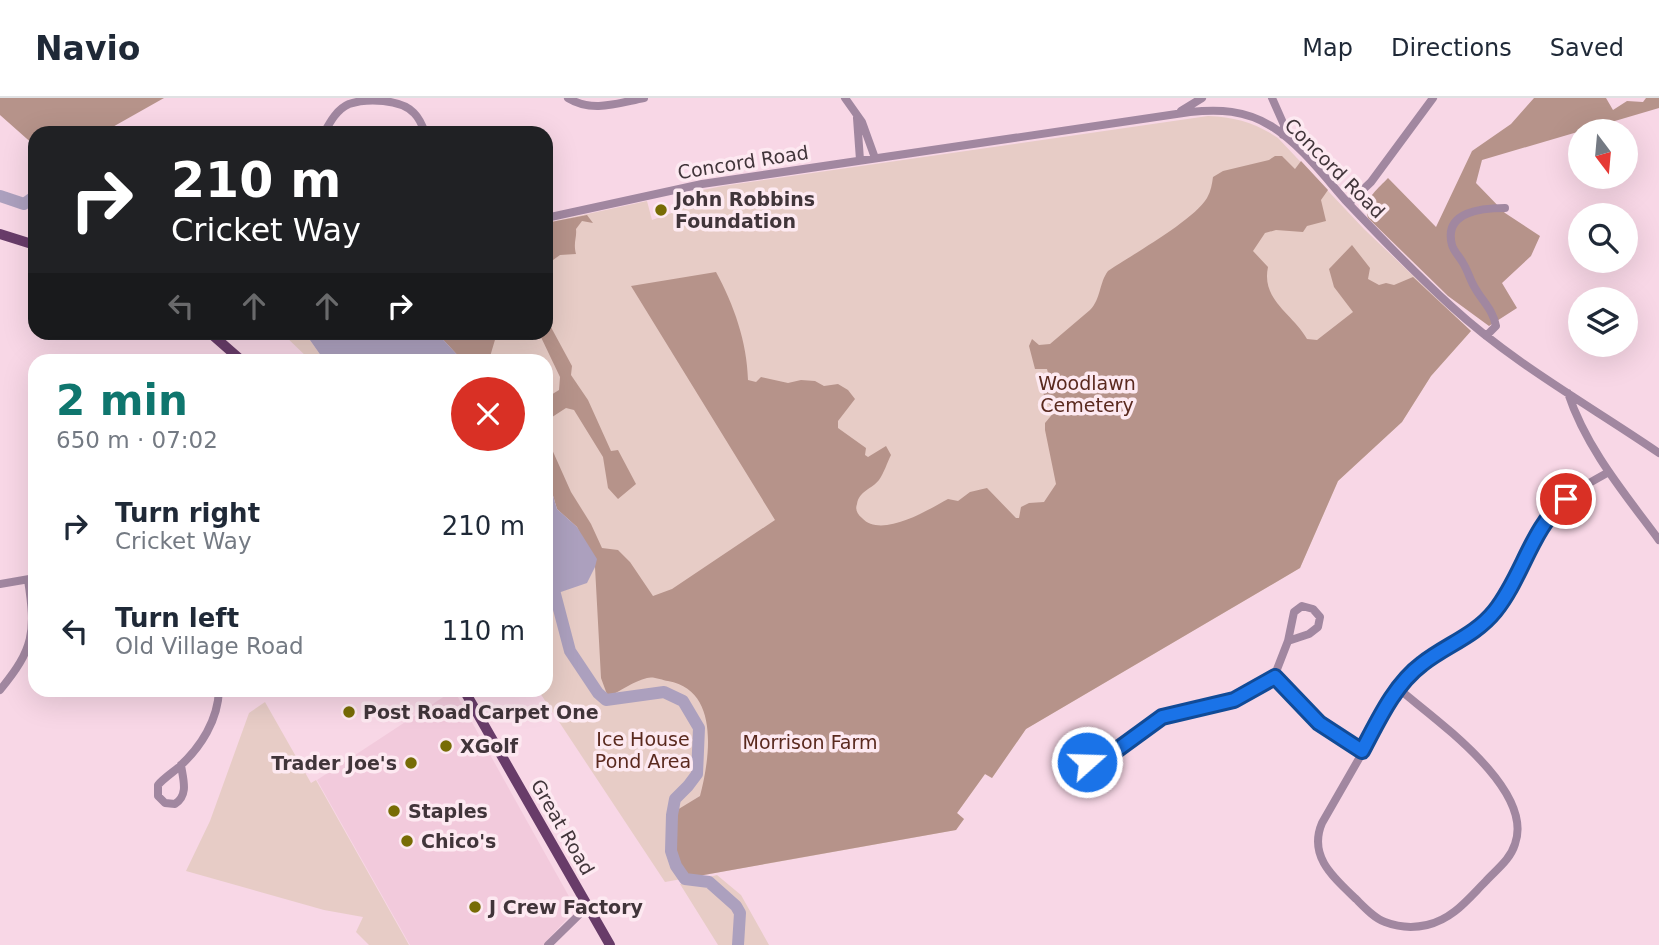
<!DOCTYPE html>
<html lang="en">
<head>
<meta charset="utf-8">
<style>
  body { margin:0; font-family:"DejaVu Sans",sans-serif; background:#f2f2f3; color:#1f2937; height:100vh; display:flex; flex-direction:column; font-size:26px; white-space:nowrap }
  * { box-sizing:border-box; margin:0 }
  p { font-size:23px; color:#747a83 }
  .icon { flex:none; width:38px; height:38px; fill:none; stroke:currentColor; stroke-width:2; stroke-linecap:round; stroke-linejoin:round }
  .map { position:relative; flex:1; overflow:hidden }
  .side { position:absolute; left:28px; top:256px; width:525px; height:343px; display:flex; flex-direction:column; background:#fff; border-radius:21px; box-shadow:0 7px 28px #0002 }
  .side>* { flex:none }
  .top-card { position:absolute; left:28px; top:28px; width:525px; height:214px; border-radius:21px; box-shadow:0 7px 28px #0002; background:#202124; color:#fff; overflow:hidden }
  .needle { width:46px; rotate:164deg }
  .buttons { position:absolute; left:1568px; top:21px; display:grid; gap:14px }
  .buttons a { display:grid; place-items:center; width:70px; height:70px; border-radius:50%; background:#fff; box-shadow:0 7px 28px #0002; font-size:35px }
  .pin { position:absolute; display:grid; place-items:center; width:60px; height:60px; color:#fff; margin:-30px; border:4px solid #fff; border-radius:50%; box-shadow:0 2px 7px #0007 }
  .me { position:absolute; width:77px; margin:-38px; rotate:70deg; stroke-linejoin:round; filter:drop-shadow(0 0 5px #0008) }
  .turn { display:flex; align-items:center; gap:24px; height:147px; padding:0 28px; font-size:32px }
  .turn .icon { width:91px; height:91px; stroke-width:2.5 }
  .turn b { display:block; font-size:49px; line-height:60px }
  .lanes { display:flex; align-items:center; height:66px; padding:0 28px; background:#0003; justify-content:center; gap:35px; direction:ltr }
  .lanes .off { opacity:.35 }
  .round { display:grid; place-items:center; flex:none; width:74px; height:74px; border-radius:37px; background:#f2f2f3 }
  .overview { display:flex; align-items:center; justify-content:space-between; height:119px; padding:0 28px }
  h1 { font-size:42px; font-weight:800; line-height:52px; color:#0f766e }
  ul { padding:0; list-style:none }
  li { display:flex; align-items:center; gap:21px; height:105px; padding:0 28px }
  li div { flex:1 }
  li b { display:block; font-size:26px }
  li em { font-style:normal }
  header { display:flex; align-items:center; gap:42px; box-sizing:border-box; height:98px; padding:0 35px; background:#fff; border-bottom:2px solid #e0e1e3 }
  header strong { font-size:33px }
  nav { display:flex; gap:38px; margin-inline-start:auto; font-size:24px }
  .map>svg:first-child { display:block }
  .built { fill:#f2cadc }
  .green { fill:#e7ccc6 }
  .forest { fill:#b6938a }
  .water { fill:#aca0be }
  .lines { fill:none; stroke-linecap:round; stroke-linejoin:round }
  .river { stroke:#aca0be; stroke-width:12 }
  .minor { stroke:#a187a0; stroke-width:8 }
  .major { stroke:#683c69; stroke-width:10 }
  .route-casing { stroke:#114b97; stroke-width:18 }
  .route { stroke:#1a73e8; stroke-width:12 }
  .poi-dot { fill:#776c05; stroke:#fde9f1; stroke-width:2.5 }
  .labels { text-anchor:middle; stroke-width:7; stroke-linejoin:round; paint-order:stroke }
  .street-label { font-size:19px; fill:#41353a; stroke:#fde9f1 }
  .poi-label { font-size:19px; font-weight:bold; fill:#41353a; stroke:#fde9f1; text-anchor:start }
  .park-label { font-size:19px; fill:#5a291e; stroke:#fde9f1 }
</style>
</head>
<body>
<header>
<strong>Navio</strong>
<nav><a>Map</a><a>Directions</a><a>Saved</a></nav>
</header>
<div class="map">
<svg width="1659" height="847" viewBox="0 0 1659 847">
  <rect width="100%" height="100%" fill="#f8d7e6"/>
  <path class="built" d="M454,592l122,219 -33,36h-133l-93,-165z"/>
  <path class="green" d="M1208,18c27,1 48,7 70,22l86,91 107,102 -40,45 -29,46 -64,59 -38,87 -274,161 -34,49 -7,-4 -28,39 7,6 -8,11 -291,52 -127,-192h8v-99l9,3 22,-67 -20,-18 -11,-37v-112h-84l-25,-27 109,-1v-109l101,-22 5,19 28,-10 -3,-15 46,-9z
    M282,235h23l19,27h-14z
    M265,604l46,81 5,-3 93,165h-40l-13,-13 7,-15 -39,-7 -138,-39 24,-50 39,-108z
    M717,777l24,20 28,50h-51l-38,-61z"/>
  <path class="forest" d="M0,0h164l-62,35h-67v13l-35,-31z
    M1534,0h72l7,12 14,-9 16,1 3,-4h13v10l-177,52 -6,23 29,30 35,23 -9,20 -29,27 15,25 -28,18 -41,-30 -80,-78c-6,-18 8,-27 20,-40l48,49 36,-76 39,-27z
    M1275,58h7l13,13 6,-8 27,29 -7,10 5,21 -19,5 -4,6 -27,-2 -11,3 -12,18 15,16c-7,33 24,46 39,72l10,1 36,-28 -19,-25 -5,-18 23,-24 18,23 -2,11 11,6 7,-2 8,2 19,-8 58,54 -40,45 -29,46 -64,59 -38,87 -274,161 -34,49 -7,-4 -28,39 7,6 -8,11 -269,48 -13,-31 3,-37 23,-14c10,-38 20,-106 -32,-115 -6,-1 -15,-5 -21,-3 -13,3 -27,13 -39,19l-7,-19 -6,-111 -18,-40 -20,-18 -11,-37v-36l25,56 20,32 11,24 16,2 12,12 23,34 19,-7 103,-69 -144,-234 85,-14c18,33 31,70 32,108l8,2 5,-5 27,6 13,-3 14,1 9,5 14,-2 10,6 7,9 -17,22v7l28,20 -1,7 3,2 18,-11 5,9c-4,8 -7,18 -12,25 -7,9 -20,11 -22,24 -2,5 0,10 5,14 19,21 66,-8 86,-19l10,2 12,-9 17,-4 29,30h3l2,-11 8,-4 15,-1 12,-18 -11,-54v-7l10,-12c-13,-16 -15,-16 -6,-34l-2,-8h-12l-6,-23 3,-7 7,6 11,-1 40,-34c11,-11 9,-27 18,-39 25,-17 85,-50 99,-73 4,-7 5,-14 6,-21l10,-6 46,-11z
    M587,117l6,8 -11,-2 -6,8c1,9 -3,13 0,25l-16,1 -14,10v-42z
    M546,220l26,48 -1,9 17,25 23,51 7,-1 18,34 -18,15 -10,-11 -5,-31 -29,-47 -8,-2 -20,13v-23l13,-8 1,-13 -21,-44 7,-1z
    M437,235h60l-8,27h-27z"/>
  <path class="water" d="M305,235h132l25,27h-138z
    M546,374l11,37 20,18 20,32 -2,8 -8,16 -32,11 -9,-3z"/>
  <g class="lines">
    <path class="river" d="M0,98l24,8 11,-8
      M546,473l9,23 15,57 28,42 8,7 58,-8 19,9 16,27 -2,46 -9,12 -13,13 -3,16 -1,36 5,15 9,13 24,3 27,24 4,7 -2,32"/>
    <path class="minor" d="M568,0c24,15 50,5 76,0
      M845,0l17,24 13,36
      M1272,0l12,27 -1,10
      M1181,13l21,-13
      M857,20l3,42
      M324,35c6,-11 13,-24 25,-29 18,-6 52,-5 65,9 5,5 9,14 11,20
      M1349,105l22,-21 62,-84
      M546,120l156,-34 488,-72c29,-3 55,-2 81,14 30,19 52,49 75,75 34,36 69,72 105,105 63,58 138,99 208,147
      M1486,238l10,-10c-3,-16 -13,-24 -21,-38 -5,-8 -7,-17 -12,-25 -3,-6 -9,-11 -11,-18 -9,-34 31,-37 53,-37
      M1568,295c18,55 57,101 91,147
      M0,486l35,-6
      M1274,579l45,46 43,28
      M1399,591l-77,134c-14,33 11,54 34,76 8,8 18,19 29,23 13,5 29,6 42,3 26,-6 41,-26 59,-44 11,-12 24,-21 29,-37 20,-55 -81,-125 -116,-155 19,-32 57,-40 84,-64 34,-33 42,-82 73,-117 14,-15 35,-26 53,-36
      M0,592c34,-41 36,-58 28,-110
      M1104,651l10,3 2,12 -9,10 -12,1 -6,-7 -1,-10 6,-5z
      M1114,654l48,-35 72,-17 40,-23 14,-36 6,-29 8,-6 11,3 7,8 -2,10 -9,7 -21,7
      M181,667c2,14 8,30 -6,39l-10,-1 -7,-7v-11c6,-7 14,-12 21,-18 22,-20 39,-47 40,-77
      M548,847l40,-39"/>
    <path class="major" d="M0,136l35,11
      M209,234l32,28
      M464,592l146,255"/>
  </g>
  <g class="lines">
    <defs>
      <path id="route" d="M1087,664c3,-10 11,-13 20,-14l7,4 48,-35 72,-17 41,-23 44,46 43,28c16,-30 32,-66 60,-87 24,-19 53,-28 73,-53 28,-35 36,-83 71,-112"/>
    </defs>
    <use href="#route" class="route-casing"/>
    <use href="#route" class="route"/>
  </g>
  <g class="poi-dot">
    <circle cx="661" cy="112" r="7"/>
    <circle cx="349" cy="614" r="7"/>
    <circle cx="446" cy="648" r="7"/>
    <circle cx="411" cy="665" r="7"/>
    <circle cx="394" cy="713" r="7"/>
    <circle cx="407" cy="743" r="7"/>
    <circle cx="475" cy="809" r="7"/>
  </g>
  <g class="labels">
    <g class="street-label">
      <text transform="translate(743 64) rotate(-9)" y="7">Concord Road</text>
      <text transform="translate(1335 70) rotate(45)" y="7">Concord Road</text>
      <text transform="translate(563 729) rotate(60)" y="7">Great Road</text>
    </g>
    <g class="poi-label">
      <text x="675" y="108">John Robbins<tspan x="675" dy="22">Foundation</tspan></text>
      <text x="363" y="621">Post Road Carpet One</text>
      <text x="460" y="655">XGolf</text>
      <text x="397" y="672" text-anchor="end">Trader Joe's</text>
      <text x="408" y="720">Staples</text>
      <text x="421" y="750">Chico's</text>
      <text x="489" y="816">J Crew Factory</text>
    </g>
    <g class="park-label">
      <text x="1087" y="292">Woodlawn<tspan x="1087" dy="22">Cemetery</tspan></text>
      <text x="643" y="648">Ice House<tspan x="643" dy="22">Pond Area</tspan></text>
      <text x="810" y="651">Morrison Farm</text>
    </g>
  </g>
</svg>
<div class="buttons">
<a><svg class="needle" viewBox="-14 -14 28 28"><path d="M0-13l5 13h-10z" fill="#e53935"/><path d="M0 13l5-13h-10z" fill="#747a83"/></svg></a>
<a><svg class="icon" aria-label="search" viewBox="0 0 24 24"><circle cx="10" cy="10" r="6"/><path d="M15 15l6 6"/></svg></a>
<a><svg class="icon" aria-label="layers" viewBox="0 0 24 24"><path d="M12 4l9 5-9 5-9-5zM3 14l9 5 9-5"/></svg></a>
</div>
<div class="pin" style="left:1566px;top:401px;background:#d93025"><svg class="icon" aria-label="arrive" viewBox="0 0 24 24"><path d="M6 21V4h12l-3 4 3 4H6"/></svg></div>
<svg class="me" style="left:1087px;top:664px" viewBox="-20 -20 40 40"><circle r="17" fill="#1a73e8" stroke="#fff" stroke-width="3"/><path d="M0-11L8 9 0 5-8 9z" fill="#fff"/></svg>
<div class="top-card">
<div class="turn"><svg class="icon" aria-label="right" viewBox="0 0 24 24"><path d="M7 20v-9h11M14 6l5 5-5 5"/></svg><div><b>210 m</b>Cricket Way</div></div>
<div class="lanes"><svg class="icon off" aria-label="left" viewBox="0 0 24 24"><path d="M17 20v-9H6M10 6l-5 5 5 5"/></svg><svg class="icon off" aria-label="ahead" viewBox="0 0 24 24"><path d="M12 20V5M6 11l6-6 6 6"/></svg><svg class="icon off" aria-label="ahead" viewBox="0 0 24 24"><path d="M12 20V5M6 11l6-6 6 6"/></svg><svg class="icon" aria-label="right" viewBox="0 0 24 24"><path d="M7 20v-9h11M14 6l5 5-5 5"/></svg></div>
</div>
<section class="side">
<div class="overview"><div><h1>2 min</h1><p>650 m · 07:02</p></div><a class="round" style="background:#d93025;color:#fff"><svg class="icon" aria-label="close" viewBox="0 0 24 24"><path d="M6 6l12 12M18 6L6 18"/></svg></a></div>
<ul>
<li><svg class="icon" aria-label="right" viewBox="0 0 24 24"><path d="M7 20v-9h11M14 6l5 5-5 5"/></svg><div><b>Turn right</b><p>Cricket Way</p></div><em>210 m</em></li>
<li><svg class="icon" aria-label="left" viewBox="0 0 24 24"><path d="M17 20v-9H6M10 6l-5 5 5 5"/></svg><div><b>Turn left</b><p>Old Village Road</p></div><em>110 m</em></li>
</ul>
</section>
</div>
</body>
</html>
